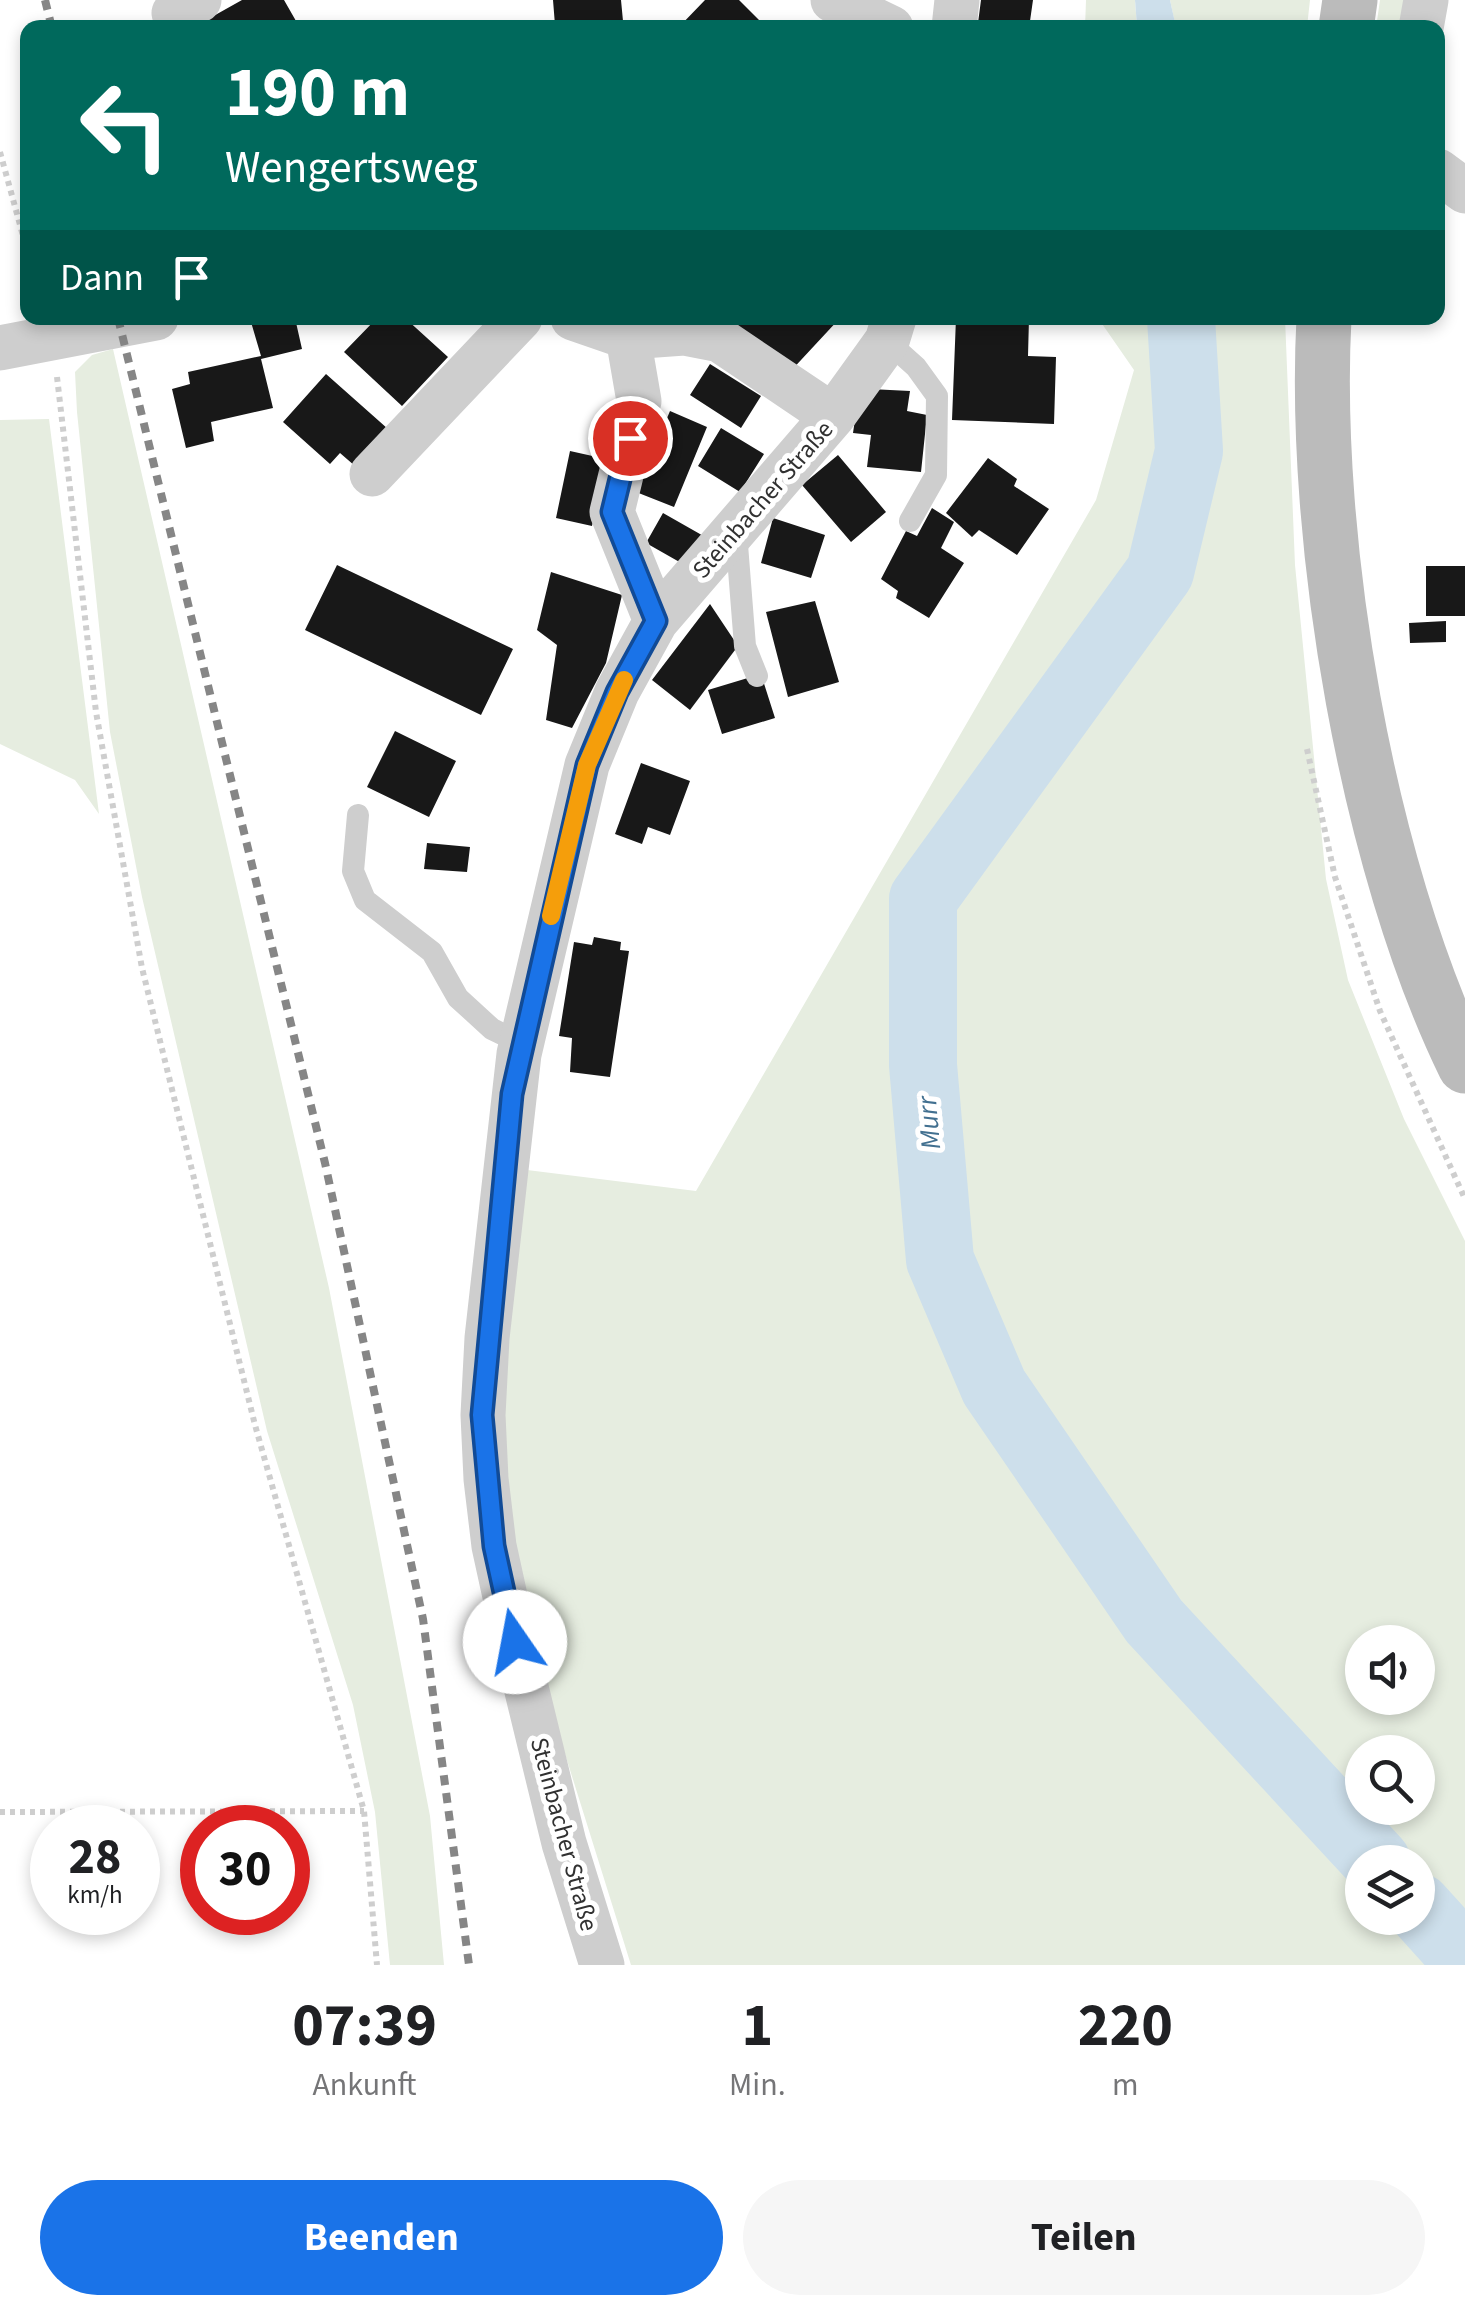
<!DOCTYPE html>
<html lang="de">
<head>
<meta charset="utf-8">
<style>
  body { margin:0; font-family:"Source Sans 3",sans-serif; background:#f6f6f6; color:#202124; height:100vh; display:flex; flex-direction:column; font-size:38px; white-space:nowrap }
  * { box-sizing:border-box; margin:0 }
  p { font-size:32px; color:#757577 }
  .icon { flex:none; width:55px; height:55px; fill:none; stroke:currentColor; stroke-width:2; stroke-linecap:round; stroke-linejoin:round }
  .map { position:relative; height:1965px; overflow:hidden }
  .drawer { display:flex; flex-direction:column; background:#fff; flex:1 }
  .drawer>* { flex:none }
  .guide { position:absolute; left:20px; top:20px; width:1425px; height:305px; border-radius:20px; box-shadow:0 5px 15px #0003; background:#00695c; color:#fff; overflow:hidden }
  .buttons { position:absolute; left:1345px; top:1625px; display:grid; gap:20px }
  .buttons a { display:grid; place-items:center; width:90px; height:90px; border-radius:50%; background:#fff; box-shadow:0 5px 15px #0003; font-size:50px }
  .speed { position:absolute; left:30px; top:1805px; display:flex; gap:20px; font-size:50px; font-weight:700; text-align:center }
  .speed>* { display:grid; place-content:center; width:130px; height:130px; border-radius:50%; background:#fff; box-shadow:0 5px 15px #0003; line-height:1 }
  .speed small { font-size:25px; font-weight:400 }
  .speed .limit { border:15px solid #d22; background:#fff; color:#111 }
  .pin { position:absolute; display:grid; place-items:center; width:85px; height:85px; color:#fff; margin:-42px; border:5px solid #fff; border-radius:50%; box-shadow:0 2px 10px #0007 }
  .me { position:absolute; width:110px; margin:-55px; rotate:348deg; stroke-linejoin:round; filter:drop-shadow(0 0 8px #0008) }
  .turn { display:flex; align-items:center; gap:35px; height:210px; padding:0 40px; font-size:45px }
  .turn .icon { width:130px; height:130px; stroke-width:2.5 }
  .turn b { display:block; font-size:70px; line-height:85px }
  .then { display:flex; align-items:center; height:95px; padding:0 40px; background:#0003; gap:20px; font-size:38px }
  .eta { display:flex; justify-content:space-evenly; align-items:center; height:170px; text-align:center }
  .eta b { font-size:60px; font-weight:700; line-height:70px }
  .action { display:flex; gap:20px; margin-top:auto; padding:20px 40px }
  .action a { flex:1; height:115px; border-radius:60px; background:#1a73e8; color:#fff; font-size:40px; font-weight:700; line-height:115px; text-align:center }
  .action a+a { background:#f6f6f6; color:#202124 }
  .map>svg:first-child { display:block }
  .green { fill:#e6ede0; fill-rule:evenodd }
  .water { fill:#cddfeb }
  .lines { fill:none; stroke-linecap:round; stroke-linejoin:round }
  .river { stroke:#cddfeb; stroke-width:68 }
  .building { fill:#181818 }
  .path { stroke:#cecece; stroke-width:6; stroke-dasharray:5 5; stroke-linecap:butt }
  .lane { stroke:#cecece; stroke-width:22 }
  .street { stroke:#cecece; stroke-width:45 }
  .secondary { stroke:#bbb; stroke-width:55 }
  .rail { stroke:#868686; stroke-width:8; stroke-dasharray:10 8; stroke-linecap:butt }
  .route-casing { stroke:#114b97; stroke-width:25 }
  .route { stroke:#1a73e8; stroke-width:18 }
  .slow { stroke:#f59e0b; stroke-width:18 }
  .labels { text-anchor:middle; stroke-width:10; stroke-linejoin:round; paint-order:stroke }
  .street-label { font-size:25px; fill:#313131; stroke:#fff }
  .water-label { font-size:28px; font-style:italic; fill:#427090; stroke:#fff }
</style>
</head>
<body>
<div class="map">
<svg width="1465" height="1965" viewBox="0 0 1465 1965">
  <rect width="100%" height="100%" fill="#fff"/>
  <path class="green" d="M1086,0h49l2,27 -52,1z
    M1170,0h140l-3,27 -131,1z
    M1380,0h24l-5,27 -23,1z
    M1098,318h187l10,247 31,314 22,101 56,139 61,122v724h-834l-106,-339 -24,-187 18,-270 177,22 400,-691 38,-130zM1362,1642h56v56h-56zM1362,1752h56v56h-56zM1362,1862h56v56h-56z
    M113,349l216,939 101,528 14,149h-54l-15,-153 -22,-107 -86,-274 -125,-534 -32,-165 -33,-320 -2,-40 17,-17z
    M49,419l50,395 -24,-34 -75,-36v-324z"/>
  <path class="water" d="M1135,0h35l6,27h-39z"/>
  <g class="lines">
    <path class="river" d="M1181,318l8,133 -29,121 -237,327v166l17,195 54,127 160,234 223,241
      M1418,1907l47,52"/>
  </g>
  <path class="building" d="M242,0h42l16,28h-96l-3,-5z
    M553,0h68l2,21 -68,4z
    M705,0h34l28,28h-89z
    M981,0h52l-4,28 -51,-5z
    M268,318h27l7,31 -41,10 12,49 -62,14 3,19 -28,7 -14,-59 18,-5 -2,-12 73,-16 -10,-34z
    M377,318h28l43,39 -46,49 -58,-54z
    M727,318h113l-52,56z
    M956,318h73l-1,38 28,1 -2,67 -102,-4z
    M710,364l51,32 -20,32 -51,-33z
    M326,374l62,55 -33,37 -15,-13 -10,11 -47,-42z
    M870,389l40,2 -3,20 20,4 -6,57 -54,-5 4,-32 -18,-2 5,-34z
    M670,411l37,16 -33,80 -38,-15z
    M721,428l43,26 -24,38 -42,-26z
    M570,451l36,8 -14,67 -36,-8z
    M838,455l48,57 -35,30 -49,-57z
    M988,458l29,21 -3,7 35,23 -32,46 -38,-25 -7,7 -26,-24z
    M932,508l22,14 -13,26 23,15 -35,55 -33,-20 2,-7 -17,-12 25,-48 11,5z
    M663,513l44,25 -17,30 -44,-25z
    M773,518l52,17 -14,43 -50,-15z
    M337,565l176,84 -32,66 -176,-85z
    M1426,566h39v50h-39z
    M551,572l71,23 -16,68 -34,65 -26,-8 11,-75 -20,-15z
    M815,601l24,81 -51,15 -22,-85z
    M710,604l28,42 -48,64 -38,-30z
    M1446,621v21l-36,1 -1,-20z
    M761,674l14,44 -53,16 -14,-44z
    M395,731l61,30 -27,56 -62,-30z
    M641,763l49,18 -20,54 -22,-8 -6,17 -27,-10z
    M427,843l43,4 -3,25 -43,-3z
    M594,937l27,5 -1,8 9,1 -19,126 -40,-5 2,-34 -13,-2 15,-94 18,3z"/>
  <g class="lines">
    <path class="path" d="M0,152l28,102
      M57,377l39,335 46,256 113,457 109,386 13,154
      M1307,749l28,128 45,134 85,188
      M0,1812l364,-1"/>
    <path class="lane" d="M887,341l29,26 21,29 -1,79 -26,46
      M736,532l9,114 12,30
      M358,815l-5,56 12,29 67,52 26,46 34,31 29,14"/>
    <path class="street" d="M833,0l58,28
      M174,13l25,-13
      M954,28l3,-28
      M1421,28l5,-28
      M1438,171l27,20
      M573,318l55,19 56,-4 36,7 113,76
      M628,337l11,64 -27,111 44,109
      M0,348l156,-30
      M372,474l148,-156
      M602,1965l-38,-122 -49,-201 -21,-96 -8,-67 -3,-64 4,-77 32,-284 68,-289 30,-73 39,-71 177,-205 54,-75 7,-23"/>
    <path class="secondary" d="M1346,28l4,-28
      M1324,318c-12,223 43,547 141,748"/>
    <path class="rail" d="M45,0l7,28
      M118,318l207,845 98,456 46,346"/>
  </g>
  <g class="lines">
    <defs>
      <path id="route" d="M515,1642l-21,-96 -12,-131 30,-321 75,-329 30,-73 39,-71 -44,-109 18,-74"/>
    </defs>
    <use href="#route" class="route-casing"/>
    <use href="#route" class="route"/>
    <path class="slow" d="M551,916l36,-151 37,-85"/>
  </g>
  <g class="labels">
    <g class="street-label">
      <text transform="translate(762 499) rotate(-49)" y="9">Steinbacher Straße</text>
      <text transform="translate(565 1834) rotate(75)" y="9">Steinbacher Straße</text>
    </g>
    <g class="water-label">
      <text transform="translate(928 1123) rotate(-95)" y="10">Murr</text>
    </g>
  </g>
</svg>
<div class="buttons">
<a><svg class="icon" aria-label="sound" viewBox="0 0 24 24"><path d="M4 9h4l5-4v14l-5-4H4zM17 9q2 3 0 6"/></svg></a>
<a><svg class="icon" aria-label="search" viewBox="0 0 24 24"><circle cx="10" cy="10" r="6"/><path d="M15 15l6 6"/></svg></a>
<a><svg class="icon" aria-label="layers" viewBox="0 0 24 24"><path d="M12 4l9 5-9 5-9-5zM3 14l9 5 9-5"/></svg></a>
</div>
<div class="speed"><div>28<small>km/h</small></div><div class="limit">30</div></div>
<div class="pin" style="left:630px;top:438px;background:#d93025"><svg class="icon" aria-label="arrive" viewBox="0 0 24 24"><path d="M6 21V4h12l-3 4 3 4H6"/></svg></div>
<svg class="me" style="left:515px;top:1642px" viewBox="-20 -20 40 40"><circle r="19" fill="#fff"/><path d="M0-13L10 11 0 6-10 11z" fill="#1a73e8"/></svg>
<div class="guide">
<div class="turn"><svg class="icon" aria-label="left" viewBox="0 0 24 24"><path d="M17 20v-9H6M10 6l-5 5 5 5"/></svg><div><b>190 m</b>Wengertsweg</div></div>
<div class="then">Dann<svg class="icon" aria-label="arrive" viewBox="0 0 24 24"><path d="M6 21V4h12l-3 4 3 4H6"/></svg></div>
</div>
</div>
<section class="drawer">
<div class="eta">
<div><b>07:39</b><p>Ankunft</p></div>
<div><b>1</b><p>Min.</p></div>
<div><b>220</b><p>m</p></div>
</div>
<div class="action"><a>Beenden</a><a>Teilen</a></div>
</section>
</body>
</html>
